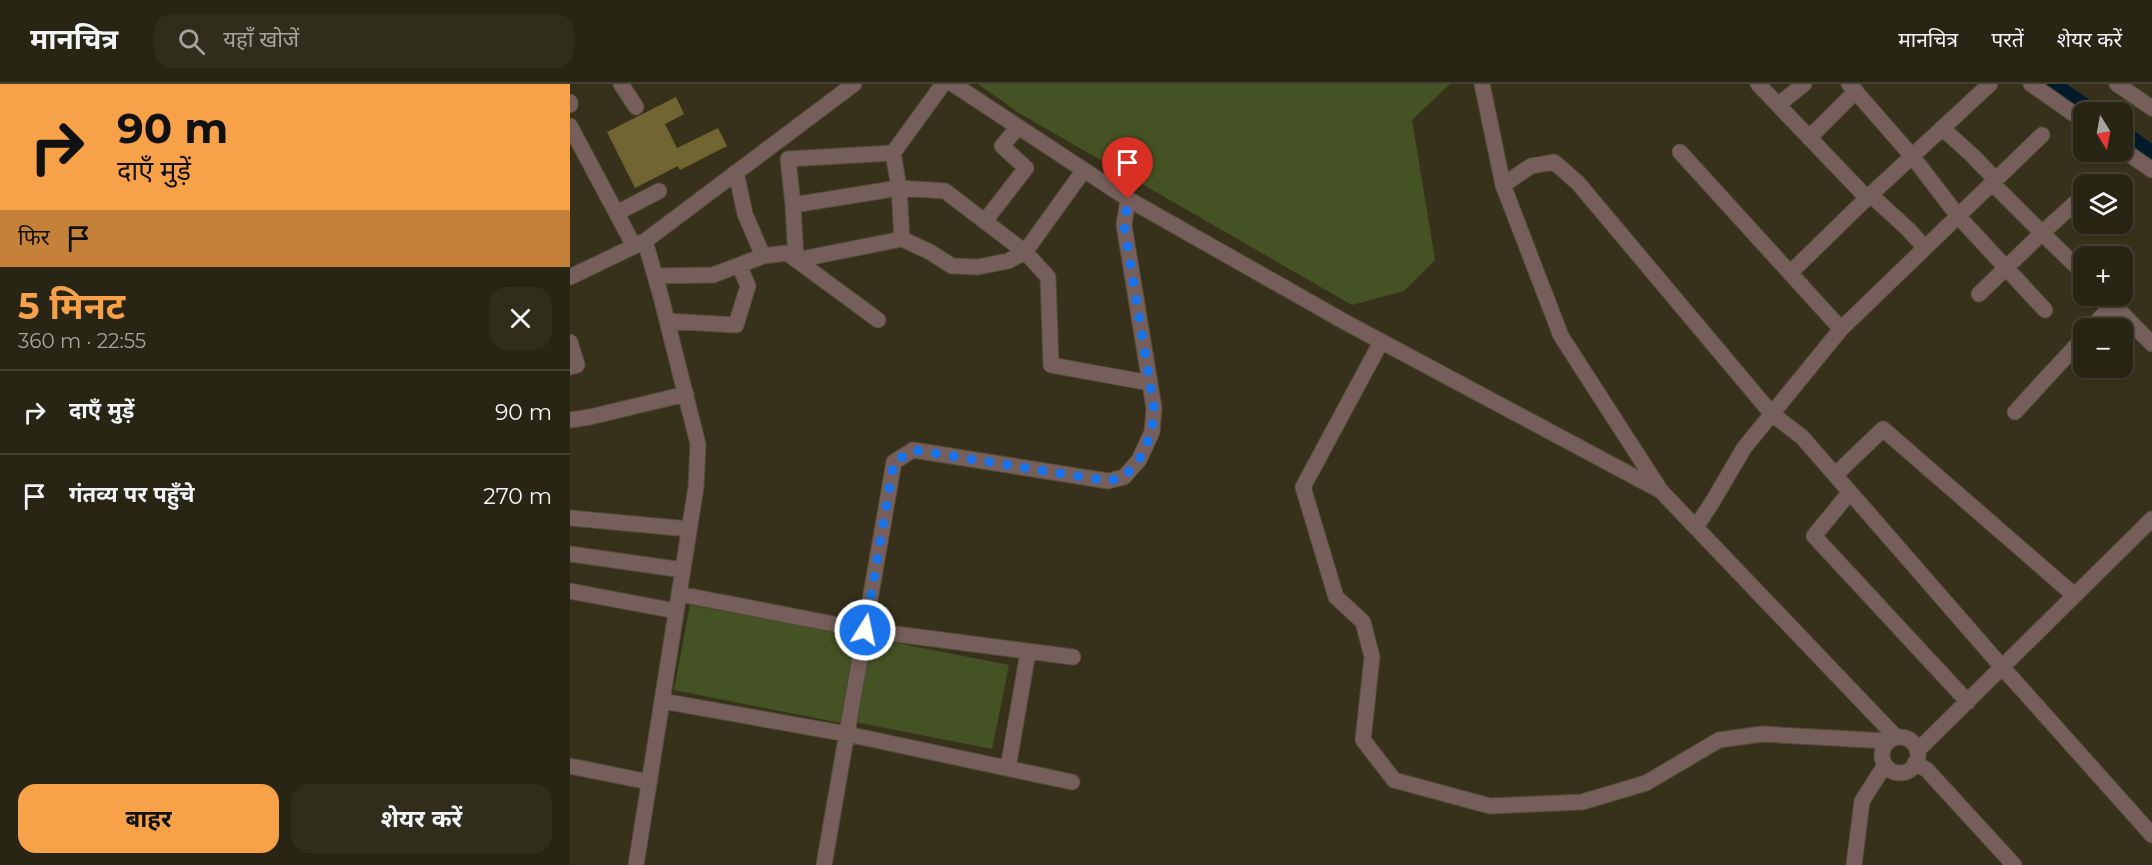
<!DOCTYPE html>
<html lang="hi">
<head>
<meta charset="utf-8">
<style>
  body { margin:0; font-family:Montserrat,"Noto Sans Devanagari",sans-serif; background:#312d1d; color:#f1f3f6; height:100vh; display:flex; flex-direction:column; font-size:22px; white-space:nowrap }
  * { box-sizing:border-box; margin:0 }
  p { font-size:20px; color:#a5a5a0 }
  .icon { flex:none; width:33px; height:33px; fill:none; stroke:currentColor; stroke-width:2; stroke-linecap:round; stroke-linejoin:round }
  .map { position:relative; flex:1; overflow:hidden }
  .sheet { display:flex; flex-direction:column; background:#292514; width:570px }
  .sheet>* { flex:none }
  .top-card { background:#f7a248; color:#111; overflow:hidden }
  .needle { width:39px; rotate:169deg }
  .buttons { position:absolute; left:1503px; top:18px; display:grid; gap:12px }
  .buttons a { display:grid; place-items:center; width:60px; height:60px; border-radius:12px; background:#292514; box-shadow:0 2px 4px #0004,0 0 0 2px #454234; font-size:30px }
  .pin { position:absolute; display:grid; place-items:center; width:51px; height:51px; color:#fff; margin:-62px -26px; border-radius:50% 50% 50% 0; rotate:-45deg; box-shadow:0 0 6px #0007 }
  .pin .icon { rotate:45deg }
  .me { position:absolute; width:66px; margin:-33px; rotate:10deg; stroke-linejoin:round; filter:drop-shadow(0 0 4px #0008) }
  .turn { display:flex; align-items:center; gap:21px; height:126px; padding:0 18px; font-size:27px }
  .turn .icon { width:78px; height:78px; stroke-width:2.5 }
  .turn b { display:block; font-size:42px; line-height:51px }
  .then { display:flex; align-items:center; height:57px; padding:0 18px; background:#0003; gap:12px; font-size:22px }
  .round { display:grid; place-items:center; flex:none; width:63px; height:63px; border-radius:18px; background:#312d1d }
  .summary { display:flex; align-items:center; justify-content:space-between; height:102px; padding:0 18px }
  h1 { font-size:36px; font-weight:700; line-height:45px; color:#f7a248 }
  .cta { display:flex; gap:12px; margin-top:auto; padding:12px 18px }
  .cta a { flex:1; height:69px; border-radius:18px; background:#f7a248; color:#111; font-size:24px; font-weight:700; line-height:69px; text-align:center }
  .cta a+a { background:#312d1d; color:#f1f3f6 }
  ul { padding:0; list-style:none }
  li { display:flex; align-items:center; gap:18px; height:84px; padding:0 18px; border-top:2px solid #454234 }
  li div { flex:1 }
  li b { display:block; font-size:22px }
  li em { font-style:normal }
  header { display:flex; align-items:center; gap:36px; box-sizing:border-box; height:84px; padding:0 30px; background:#292514; border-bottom:2px solid #454234 }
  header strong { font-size:28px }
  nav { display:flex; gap:33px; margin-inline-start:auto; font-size:21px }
  .search { width:420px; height:54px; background:#312d1d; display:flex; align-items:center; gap:15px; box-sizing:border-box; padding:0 21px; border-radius:18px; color:#a5a5a0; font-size:22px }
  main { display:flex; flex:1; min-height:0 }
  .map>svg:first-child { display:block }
  .green { fill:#455324 }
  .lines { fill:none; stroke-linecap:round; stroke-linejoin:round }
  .canal { stroke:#021b2b; stroke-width:14 }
  .building { fill:#716631 }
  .minor-casing { stroke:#534d39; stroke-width:17 }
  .minor { stroke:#765e5a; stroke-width:15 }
  .route { stroke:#1a73e8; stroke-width:10; stroke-dasharray:0 18 }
</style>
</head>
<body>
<header>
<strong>मानचित्र</strong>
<div class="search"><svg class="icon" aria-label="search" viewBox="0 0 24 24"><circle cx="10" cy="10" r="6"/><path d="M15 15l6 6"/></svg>यहाँ खोजें</div>
<nav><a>मानचित्र</a><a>परतें</a><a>शेयर करें</a></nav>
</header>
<main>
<section class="sheet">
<div class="top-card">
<div class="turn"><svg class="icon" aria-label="right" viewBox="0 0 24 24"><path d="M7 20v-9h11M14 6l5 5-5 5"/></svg><div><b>90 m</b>दाएँ मुड़ें</div></div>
<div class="then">फिर<svg class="icon" aria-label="arrive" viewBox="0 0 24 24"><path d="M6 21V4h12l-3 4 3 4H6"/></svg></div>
</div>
<div class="summary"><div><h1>5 मिनट</h1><p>360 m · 22:55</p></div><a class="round"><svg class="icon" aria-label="close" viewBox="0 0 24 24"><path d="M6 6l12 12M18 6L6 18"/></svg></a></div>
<ul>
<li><svg class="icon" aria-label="right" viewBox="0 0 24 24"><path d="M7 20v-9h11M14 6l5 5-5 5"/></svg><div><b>दाएँ मुड़ें</b></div><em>90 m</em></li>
<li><svg class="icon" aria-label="arrive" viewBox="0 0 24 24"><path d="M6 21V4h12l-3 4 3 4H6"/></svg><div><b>गंतव्य पर पहुँचे</b></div><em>270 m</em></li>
</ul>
<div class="cta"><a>बाहर</a><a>शेयर करें</a></div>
</section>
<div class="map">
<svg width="1582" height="781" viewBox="0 0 1582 781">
  <rect width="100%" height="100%" fill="#37311b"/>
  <path class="green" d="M408,0h472l-38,36 23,140 -31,31 -52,14 -333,-192z
    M120,521l165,31 -15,87 -166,-33z
    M302,554l137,27 -17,84 -137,-27z"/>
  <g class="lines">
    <path class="canal" d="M1484,0l41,28
      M1552,47l30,21"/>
  </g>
  <path class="building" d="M106,13l8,17 -19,10 12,24 41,-20 9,18 -47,24 -2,-4 -43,22 -28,-56z"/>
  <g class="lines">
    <defs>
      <path id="minor" d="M51,0l15,23
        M383,0l175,115 217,123 316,169
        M912,0l21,101 58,151 100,155 235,246
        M1188,0l109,114 123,-114
        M1279,0l63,72 46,60 87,94
        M1461,0l53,37
        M1547,0l35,24
        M0,18v3
        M1208,21l26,-21
        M0,42l64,120
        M1372,44l31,28 23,24
        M1239,54l47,-47
        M1552,65l30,21
        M1110,68l161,177
        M514,86l-59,82 23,25 3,88 99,18
        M166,88l9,42 18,42
        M1422,99l50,50 33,-30
        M933,101l28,-19 23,-4 24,21 193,230 31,24 200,230 150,168
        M329,104l3,51 -106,21 -3,-55z
        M223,121l-5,-46 105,-6
        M47,129l42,-22
        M415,137l41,-53 -24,-22 16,-19
        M332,155l28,13 22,14 26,1 30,-6 17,-9 -80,-61 -46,-3 -6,-35 50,-69
        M1220,189l77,-75h7l35,32 16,18
        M85,192l58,-1 50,-19 24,-3 91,67
        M0,193l75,-36 209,-157
        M1409,210l63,-61 42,41
        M1535,212l47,48
        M97,237l69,4 12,-39 -9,-21
        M1521,244l30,-32
        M0,258l7,23 -7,2
        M811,258l-78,145 33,110 27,25 9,35 -9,83 31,40 96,26 92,-4 64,-19 73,-43 43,-6 126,7
        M1445,328l69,-75
        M0,336l20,-3 96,-23
        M1265,391l48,-46 191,166
        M1280,408l-36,44 154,166
        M0,434l119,11
        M1126,443l17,-26 31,-53 97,-119 201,-194
        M0,470l113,16
        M0,507l106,20
        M109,510l186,36 208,27
        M92,617l185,33 225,48
        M1312 671a18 18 0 1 1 36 0a18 18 0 1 1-36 0Z
        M1347,667l235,-232
        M1345,679l12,7 87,95
        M0,682l79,16
        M438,684l20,-116
        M66,781l60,-378 2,-43 -37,-147 -16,-56
        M254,781l70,-403 19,-12 195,31 16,-4 15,-17 13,-28 2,-24 -30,-183 4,-26
        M1284,781l8,-64 23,-36"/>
    </defs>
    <use href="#minor" class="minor-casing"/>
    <use href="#minor" class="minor"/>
  </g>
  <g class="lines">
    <path class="route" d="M295,546l29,-168 20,-12 194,31 16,-4 15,-17 13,-28 2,-24 -30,-183 4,-26"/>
  </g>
</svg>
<div class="buttons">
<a><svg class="needle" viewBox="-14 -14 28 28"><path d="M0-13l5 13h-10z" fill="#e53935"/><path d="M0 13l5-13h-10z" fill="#a5a5a0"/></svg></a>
<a><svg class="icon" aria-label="layers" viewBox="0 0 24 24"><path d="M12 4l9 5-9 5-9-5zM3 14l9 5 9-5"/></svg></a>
<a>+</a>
<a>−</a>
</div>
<div class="pin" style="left:558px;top:115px;background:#d93025"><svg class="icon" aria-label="arrive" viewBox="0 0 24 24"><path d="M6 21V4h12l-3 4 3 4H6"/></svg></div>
<svg class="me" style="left:295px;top:546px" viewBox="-20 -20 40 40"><circle r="17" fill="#1a73e8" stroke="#fff" stroke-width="3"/><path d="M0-11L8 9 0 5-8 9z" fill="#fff"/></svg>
</div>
</main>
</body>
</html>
